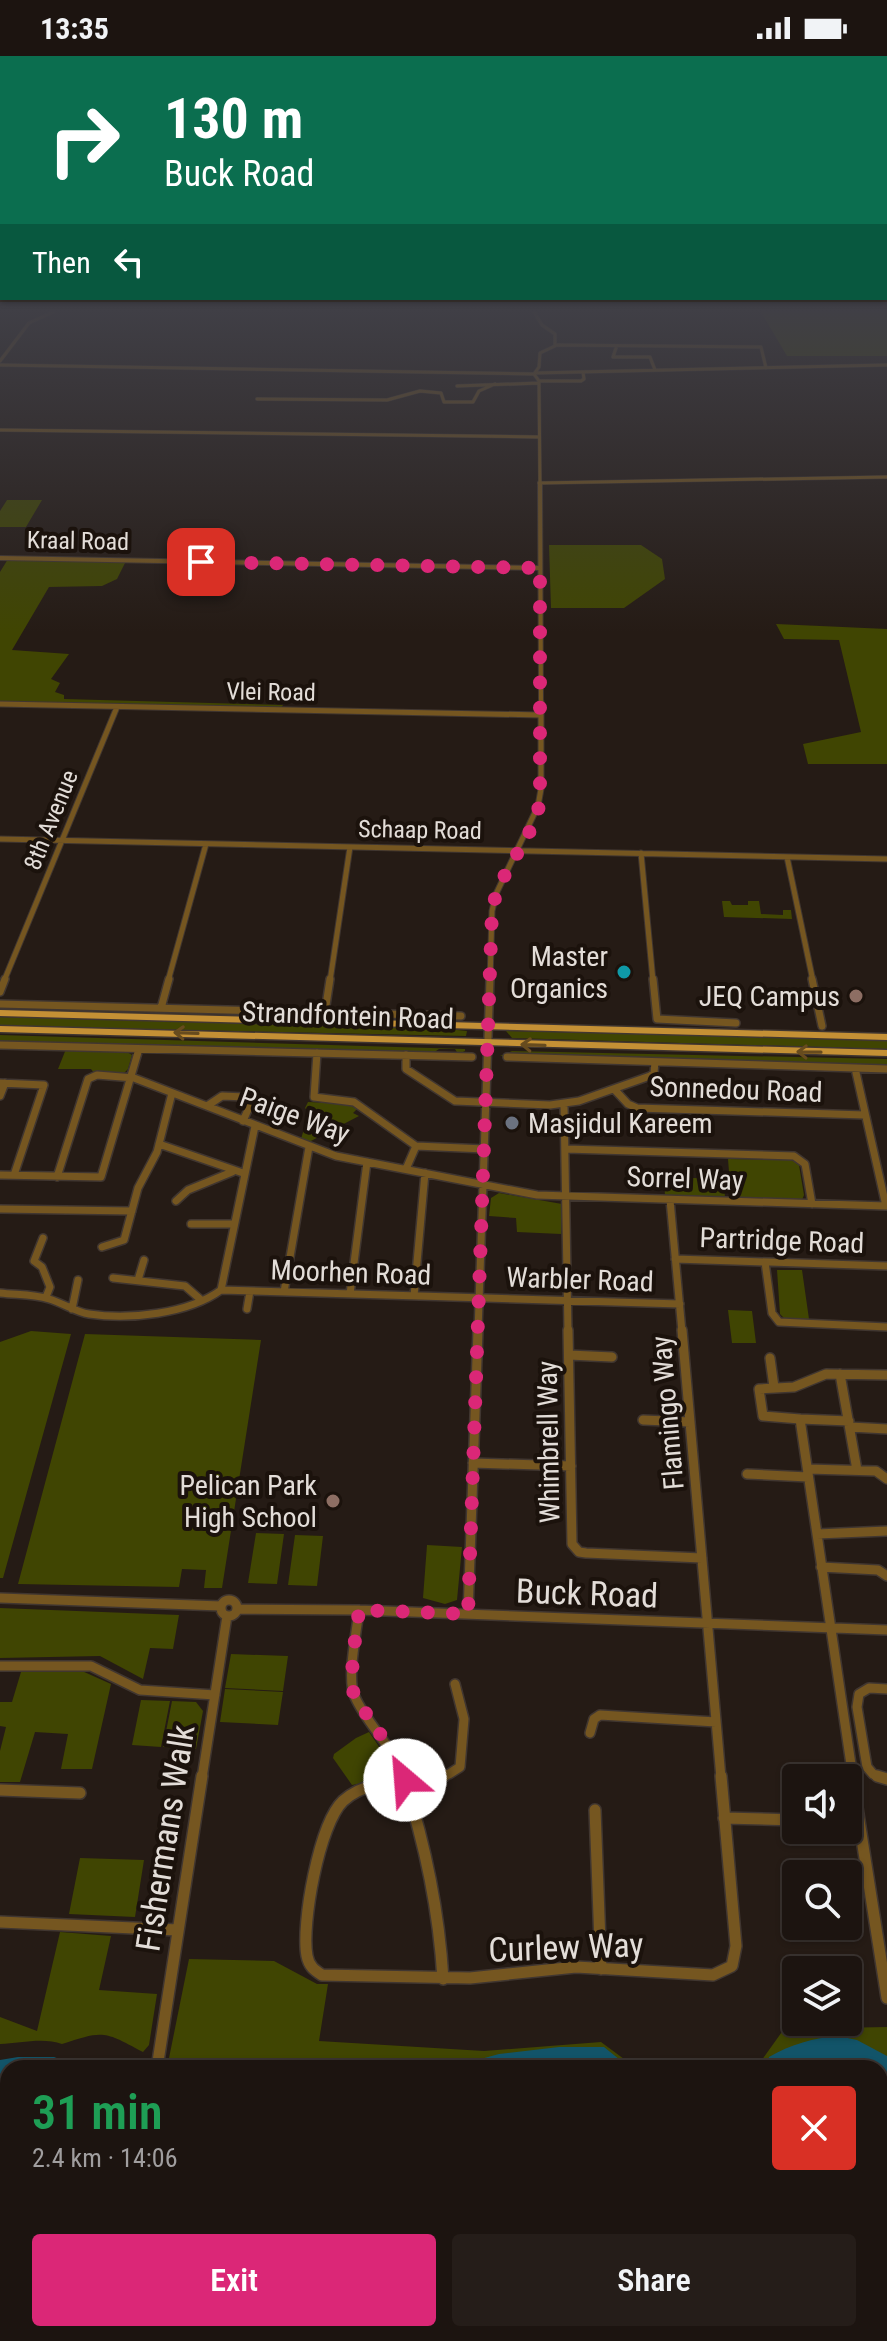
<!DOCTYPE html>
<html lang="en">
<head>
<meta charset="utf-8">
<style>
  body { margin:0; font-family:"Roboto Condensed",sans-serif; background:#251d19; color:#f1f3f6; height:100vh; display:flex; flex-direction:column; font-size:30px; white-space:nowrap }
  * { box-sizing:border-box; margin:0 }
  p { font-size:26px; color:#a09e9f }
  .icon { flex:none; width:44px; height:44px; fill:none; stroke:currentColor; stroke-width:2; stroke-linecap:round; stroke-linejoin:round }
  .map { position:relative; flex:1; overflow:hidden }
  .drawer { position:absolute; left:0px; top:2004px; width:888px; height:282px; display:flex; flex-direction:column; background:#1c1410; border-radius:24px 24px 0 0; box-shadow:0 2px 6px #0004,0 0 0 2px #3a3330 }
  .drawer>* { flex:none }
  .guide { position:absolute; left:0px; top:0px; width:888px; height:244px; box-shadow:0 2px 6px #0004,0 0 0 2px #3a3330; background:#0b6e4f; color:#fff; overflow:hidden }
  .controls { position:absolute; left:782px; top:1708px; display:grid; gap:16px }
  .controls a { display:grid; place-items:center; width:80px; height:80px; border-radius:8px; background:#1c1410; box-shadow:0 2px 6px #0004,0 0 0 2px #3a3330; font-size:40px }
  .pin { position:absolute; display:grid; place-items:center; width:68px; height:68px; color:#fff; margin:-34px; border-radius:16px; box-shadow:0 4px 12px #0006 }
  .me { position:absolute; width:88px; margin:-44px; rotate:333deg; stroke-linejoin:round; filter:drop-shadow(0 0 6px #0008) }
  .turn { display:flex; align-items:center; gap:28px; height:168px; padding:0 32px; font-size:36px }
  .turn .icon { width:104px; height:104px; stroke-width:2.5 }
  .turn b { display:block; font-size:56px; line-height:68px }
  .then { display:flex; align-items:center; height:76px; padding:0 32px; background:#0003; gap:16px; font-size:30px }
  .round { display:grid; place-items:center; flex:none; width:84px; height:84px; border-radius:8px; background:#251d19 }
  .summary { display:flex; align-items:center; justify-content:space-between; height:136px; padding:0 32px }
  h1 { font-size:48px; font-weight:600; line-height:60px; color:#1e9e55 }
  .primary-button { display:flex; gap:16px; margin-top:auto; padding:16px 32px }
  .primary-button a { flex:1; height:92px; border-radius:8px; background:#db2777; color:#fff; font-size:32px; font-weight:600; line-height:92px; text-align:center }
  .primary-button a+a { background:#251d19; color:#f1f3f6 }
  .status { display:flex; justify-content:space-between; align-items:center; height:56px; padding:0 40px; background:#1c1410; direction:ltr }
  .status svg { height:22px; fill:currentColor }
  .map>svg:first-child { display:block }
  .green { fill:#404502 }
  .water { fill:#125469 }
  .lines { fill:none; stroke-linecap:round; stroke-linejoin:round }
  .river { fill:#125469; fill-rule:evenodd }
  .street-far5-casing { stroke:#403630; stroke-width:4 }
  .street-far4-casing { stroke:#403630; stroke-width:6 }
  .street-far3-casing { stroke:#403630; stroke-width:7 }
  .street-far2-casing { stroke:#403630; stroke-width:10 }
  .street-far1-casing { stroke:#403630; stroke-width:12 }
  .street-casing { stroke:#403630; stroke-width:14 }
  .primary-casing { stroke:#403630; stroke-width:3 }
  .street-far5 { stroke:#755620; stroke-width:3 }
  .street-far4 { stroke:#755620; stroke-width:4 }
  .street-far3 { stroke:#755620; stroke-width:5 }
  .street-far2 { stroke:#755620; stroke-width:7 }
  .street-far1 { stroke:#755620; stroke-width:9 }
  .street { stroke:#755620; stroke-width:11 }
  .primary { fill:#c49035; fill-rule:evenodd }
  .oneway { stroke:#674b1e }
  .route { stroke:#db2777; stroke-width:14; stroke-dasharray:0 25.2 }
  .culture-dot { fill:#0f9aa8; stroke:#1b120c; stroke-width:3 }
  .education-dot { fill:#8d6e63; stroke:#1b120c; stroke-width:3 }
  .worship-dot { fill:#6b7280; stroke:#1b120c; stroke-width:3 }
  .labels { text-anchor:middle; stroke-width:8; stroke-linejoin:round; paint-order:stroke }
  .far-street-label { font-size:24px; fill:#e3ddd8; stroke:#1b120c }
  .poi-label { font-size:28px; fill:#e3ddd8; stroke:#1b120c; text-anchor:end }
  .street-label { font-size:28px; fill:#e3ddd8; stroke:#1b120c }
  .near-street-label { font-size:34px; fill:#e3ddd8; stroke:#1b120c }
</style>
</head>
<body>
<div class="status"><b>13:35</b><svg viewBox="0 0 49 12"><path d="M0 12V9h3v3zM5 12V6h3v6zM10 12V3h3v9zM15 12V0h3v12zM26 1h20v11H26zM47 4h2v5h-2z"/></svg></div>
<div class="map">
<svg width="887" height="2285" viewBox="0 0 887 2285">
  <rect width="100%" height="100%" fill="#251b15"/>
  <path class="green" d="M761,256h126v44h-100z
    M7,444h35l-16,27h-26v-16z
    M549,489h92l21,14 3,20 -41,29h-73z
    M8,503l118,2 -9,18 -15,7 -53,1 -37,63 57,4 -18,25 9,4 -5,9 9,3v4l219,6 -2,3 -281,-6v-130z
    M776,568l111,5v135h-79l-5,-20 58,-12 -22,-92 -55,-1z
    M722,845h8l2,4h16v-4h11l2,13 22,1v-5h8l1,9 -68,-2z
    M0,961l447,12 20,2 -1,5 -466,-10z
    M506,975l381,9v9l-375,-11z
    M0,979l465,14v2l-7,3 -3,-5h-16l-6,4 -415,-10 -18,-1z
    M66,993l59,2 7,4 -4,14 -5,5 -29,-1 -3,-4h-33z
    M512,995l375,8v7l-387,-10z
    M308,1046l40,2 10,4 -5,5 6,3 -50,26 -8,-3 8,-27 -4,-4z
    M728,1103l65,1 6,5 5,30 -2,5 -71,-2z
    M664,1121l60,2 1,20 -60,-3z
    M499,1137l63,11 -1,30 -44,-2 -1,-14 -27,-2 2,-18z
    M777,1214h25l7,49h-24l-5,-5z
    M728,1254l24,1 4,32h-24z
    M31,1275l40,3 -68,244h-3v-236z
    M85,1278l176,6 -39,248h-18l2,-18 -24,-1 -3,18 -161,-3z
    M256,1477l28,1 -7,50 -29,-1z
    M295,1479l28,1 -6,50 -29,-1z
    M427,1489l35,2 -5,53 -12,4 -22,-6z
    M0,1552l179,7 -6,34 -23,-1 -7,31 -43,-23 -100,2z
    M231,1598l57,2 -5,35 -58,-3z
    M82,1615l29,13 -19,85h-31l7,-35 -33,-2 -15,50h-20v-31l6,-24 -6,-1v-24h12l9,-30z
    M225,1633l58,3 -5,33 -58,-3z
    M141,1644l29,1 -9,46 -29,-2z
    M172,1645l24,1 7,9 -7,38 -33,-2z
    M369,1676l22,32v8l-4,6 -35,7 -19,-27 1,-4 22,-16z
    M80,1802l64,2 -9,57 -66,-3z
    M60,1876l51,4 -12,54 58,4 -8,51 -6,7c-39,-21 -39,-22 -81,-8 -18,-7 -42,-1 -62,0v-27l37,14z
    M189,1903l85,2 43,23h11l-9,57 165,10 117,-9 23,17 113,9h-570z
    M887,1971v314h-762l1,-7h754v-266h-124l28,-39z
    M8,2046v164l-8,-1v-162z"/>
  <path class="water" d="M838,1980l19,4 30,16v108l-7,-1v-95h-114l3,-11c22,-13 45,-19 69,-21z
    M559,1991h45l26,21h-182l51,-14z
    M880,2226l7,2v57h-307l21,-7h279z
    M427,2278h99l25,7h-114z"/>
  <g class="lines">
    <path class="river" d="M18,2001h36l8,3 3,8h-57v12l-8,2v-22z"/>
    <defs>
      <path id="street-far5" d="M534,256l8,13 13,9v11
        M616,292l-3,9h37l5,13
        M0,305l29,-38 24,-11
        M0,309l534,9
        M535,317l352,-8
        M534,318l5,-7 1,-14 17,-8 204,2 5,21
        M534,318l5,7 1,104
        M539,325h42l3,-2 -1,-7
        M457,330l82,-3
        M257,343l130,1 33,-9 21,2 3,9h29l6,-11 16,-7
        M0,374l539,7
        M539,427l348,-6"/>
      <path id="street-far4" d="M540,427l1,221
        M0,502l540,10"/>
      <path id="street-far3" d="M0,648l540,11
        M0,783l887,20
        M641,797l12,128
        M787,801l26,124
        M4,925l113,-274
        M168,925l38,-137
        M330,925l20,-134
        M490,925l2,-70 4,-17 42,-88 3,-17v-87"/>
      <path id="street-far2" d="M653,923l4,40 79,4
        M812,923l10,47
        M0,936l5,-13
        M0,948l461,12
        M161,952l8,-29
        M325,956l5,-33
        M0,989l472,12
        M317,997l-3,44 40,5 62,44 69,3
        M406,999v14l49,32 95,4 29,-4 71,-25 4,-3 1,-11
        M507,1001l380,12
        M0,1027l44,2 -30,90
        M614,1033l14,15 9,4 228,7
        M0,1040l5,-13
        M564,1049l4,227
        M207,1050l15,-10 23,1 5,8 -7,16
        M159,1088l84,29
        M566,1093l228,7 11,8 7,40
        M406,1113l10,-23
        M0,1119l101,2 38,-128
        M57,1121l31,-98 9,-4 37,3 202,78 201,39 349,11 -31,-138
        M670,1144l12,132
        M176,1145l12,-11 44,-18
        M0,1153l132,2
        M191,1168h43
        M43,1182l-9,23 8,6 8,20 -4,10
        M102,1191l22,-7 14,-52 19,-36 15,-59
        M675,1203l212,7
        M765,1206l7,51 7,9 108,5
        M113,1222l72,8 15,13
        M138,1224l6,-20
        M221,1234l459,14
        M221,1234l34,-164
        M284,1236l25,-145
        M0,1237c16,2 33,1 49,6 14,4 26,13 40,15 40,6 99,0 132,-24
        M350,1238l17,-132
        M414,1240l11,-123
        M72,1253l6,-29
        M247,1253l3,-18
        M478,1276l12,-353"/>
      <path id="street-far1" d="M568,1274l4,214 7,8 7,1 116,5
        M682,1274l39,448
        M569,1299l43,2
        M770,1302l4,29
        M840,1318l17,96
        M800,1363l-37,-3 -4,-27 35,-2 32,-13 61,1
        M643,1364l47,2
        M849,1365l-49,-2 53,359
        M850,1371l37,2
        M473,1407l98,3
        M808,1413l68,2 11,8
        M747,1418l61,3
        M817,1478l70,-3
        M821,1511l57,3 9,6
        M0,1542l221,8
        M221 1552a8 8 0 1 1 16 0a8 8 0 1 1-16 0Z
        M238,1553l121,1 528,20
        M359,1554c-2,21 -13,69 -4,87 13,29 39,50 49,81
        M468,1558l10,-284
        M0,1610h91l49,24 75,5
        M590,1677l4,-14 6,-4 116,7
        M202,1722l25,-162
        M431,1722l18,-4 11,-7 4,-48 -9,-35
        M883,1722l-10,-4 -6,-7 -10,-60 2,-13 10,-6 18,1"/>
      <path id="street" d="M403,1720c21,64 36,136 40,203
        M444,1720c-32,6 -75,1 -101,25 -24,23 -42,124 -36,155 2,10 7,14 15,19l148,3 106,-11 137,8 19,-9 4,-20 -15,-170
        M852,1720l35,222
        M877,1720l10,3
        M0,1734l80,3
        M595,1754l6,159
        M724,1762l72,2
        M0,1866l178,8
        M157,2012l45,-292
        M0,2253l6,-31
        M0,2270l8,1
        M112,2285l1,-7"/>
      <path id="primary" d="M0,954l887,24v6l-887,-24z
        M0,970l887,24v6l-887,-24z"/>
    </defs>
    <use href="#street-far5" class="street-far5-casing"/>
    <use href="#street-far4" class="street-far4-casing"/>
    <use href="#street-far3" class="street-far3-casing"/>
    <use href="#street-far2" class="street-far2-casing"/>
    <use href="#street-far1" class="street-far1-casing"/>
    <use href="#street" class="street-casing"/>
    <use href="#primary" class="primary-casing"/>
    <use href="#street-far5" class="street-far5"/>
    <use href="#street-far4" class="street-far4"/>
    <use href="#street-far3" class="street-far3"/>
    <use href="#street-far2" class="street-far2"/>
    <use href="#street-far1" class="street-far1"/>
    <use href="#street" class="street"/>
    <use href="#primary" class="primary"/>
  </g>
  <defs><path id="oneway-shaft" d="M-6 0H5M1.5-3L5.5 0L1.5 3" fill="none" stroke-width="1.6" stroke-linecap="round" stroke-linejoin="round" transform="scale(2)"/></defs>
  <g class="oneway">
    <use href="#oneway-shaft" transform="translate(186 977) rotate(-178)"/>
    <use href="#oneway-shaft" transform="translate(533 989) rotate(-178)"/>
    <use href="#oneway-shaft" transform="translate(809 996) rotate(-179)"/>
  </g>
  <linearGradient id="sky" x2="0" y2="1"><stop stop-color="#140f0c"/><stop offset="0.44" stop-color="#403f46"/><stop offset="1" stop-color="#403f46" stop-opacity="0"/></linearGradient>
  <rect width="887" height="576" fill="url(#sky)"/>
  <g class="lines">
    <path class="route" d="M201,506l339,6v233c-7,41 -41,68 -48,110l-24,703 -109,-4c-3,28 -10,58 -5,86l44,64 7,20"/>
  </g>
  <circle class="culture-dot" cx="624" cy="916" r="8"/>
  <g class="education-dot">
    <circle cx="856" cy="940" r="8"/>
    <circle cx="333" cy="1445" r="8"/>
  </g>
  <circle class="worship-dot" cx="512" cy="1067" r="8"/>
  <g class="labels">
    <g class="far-street-label">
      <text transform="translate(78 485) rotate(1)" y="8">Kraal Road</text>
      <text transform="translate(271 636) rotate(1)" y="8">Vlei Road</text>
      <text transform="translate(51 764) rotate(-68)" y="8">8th Avenue</text>
      <text transform="translate(420 774) rotate(1)" y="8">Schaap Road</text>
    </g>
    <g class="poi-label">
      <text x="608" y="910">Master<tspan x="608" dy="32">Organics</tspan></text>
      <text x="840" y="950">JEQ Campus</text>
      <text x="528" y="1077" text-anchor="start">Masjidul Kareem</text>
      <text x="317" y="1439">Pelican Park<tspan x="317" dy="32">High School</tspan></text>
    </g>
    <g class="street-label">
      <text transform="translate(348 959) rotate(2)" y="10">Strandfontein Road</text>
      <text transform="translate(736 1033) rotate(2)" y="10">Sonnedou Road</text>
      <text transform="translate(295 1059) rotate(20)" y="10">Paige Way</text>
      <text transform="translate(685 1122) rotate(2)" y="10">Sorrel Way</text>
      <text transform="translate(782 1184) rotate(2)" y="10">Partridge Road</text>
      <text transform="translate(351 1216) rotate(2)" y="10">Moorhen Road</text>
      <text transform="translate(580 1223) rotate(2)" y="10">Warbler Road</text>
      <text transform="translate(667 1357) rotate(-95)" y="10">Flamingo Way</text>
      <text transform="translate(548 1386) rotate(-91)" y="10">Whimbrell Way</text>
    </g>
    <g class="near-street-label">
      <text transform="translate(587 1537) rotate(2)" y="12">Buck Road</text>
      <text transform="translate(165 1782) rotate(-81)" y="12">Fishermans Walk</text>
      <text transform="translate(566 1891) rotate(-2)" y="12">Curlew Way</text>
    </g>
  </g>
</svg>
<div class="controls">
<a><svg class="icon" aria-label="sound" viewBox="0 0 24 24"><path d="M4 9h4l5-4v14l-5-4H4zM17 9q2 3 0 6"/></svg></a>
<a><svg class="icon" aria-label="search" viewBox="0 0 24 24"><circle cx="10" cy="10" r="6"/><path d="M15 15l6 6"/></svg></a>
<a><svg class="icon" aria-label="layers" viewBox="0 0 24 24"><path d="M12 4l9 5-9 5-9-5zM3 14l9 5 9-5"/></svg></a>
</div>
<div class="pin" style="left:201px;top:506px;background:#d93025"><svg class="icon" aria-label="arrive" viewBox="0 0 24 24"><path d="M6 21V4h12l-3 4 3 4H6"/></svg></div>
<svg class="me" style="left:405px;top:1724px" viewBox="-20 -20 40 40"><circle r="19" fill="#fff"/><path d="M0-13L10 11 0 6-10 11z" fill="#db2777"/></svg>
<div class="guide">
<div class="turn"><svg class="icon" aria-label="right" viewBox="0 0 24 24"><path d="M7 20v-9h11M14 6l5 5-5 5"/></svg><div><b>130 m</b>Buck Road</div></div>
<div class="then">Then<svg class="icon" aria-label="left" viewBox="0 0 24 24"><path d="M17 20v-9H6M10 6l-5 5 5 5"/></svg></div>
</div>
<section class="drawer">
<div class="summary"><div><h1>31 min</h1><p>2.4 km · 14:06</p></div><a class="round" style="background:#d93025;color:#fff"><svg class="icon" aria-label="close" viewBox="0 0 24 24"><path d="M6 6l12 12M18 6L6 18"/></svg></a></div>
<div class="primary-button"><a>Exit</a><a>Share</a></div>
</section>
</div>
</body>
</html>
